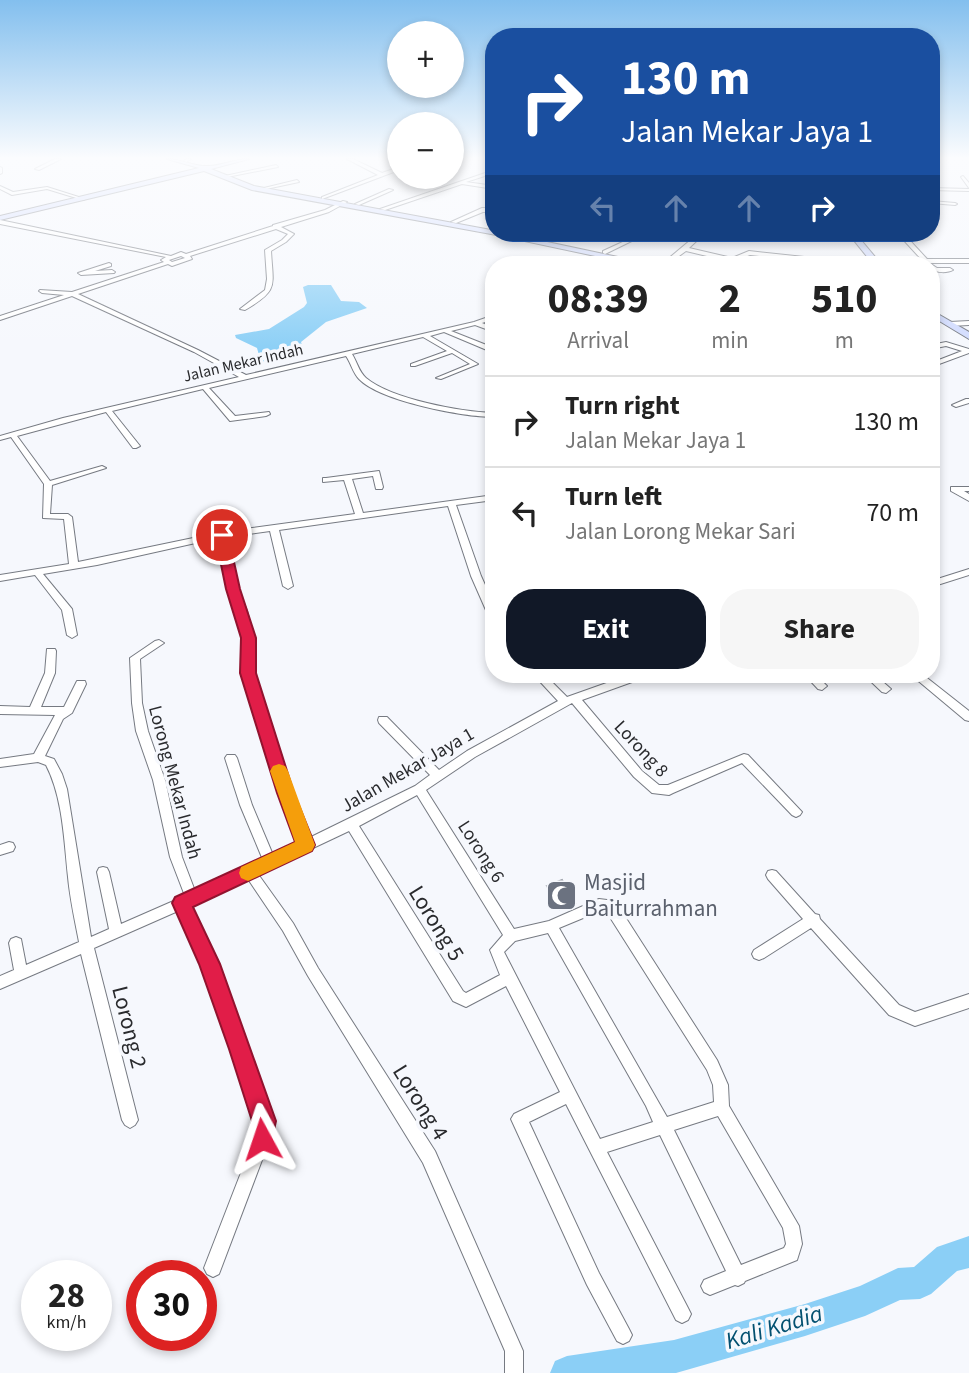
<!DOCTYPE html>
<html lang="en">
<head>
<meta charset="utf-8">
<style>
  body { margin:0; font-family:"Source Sans 3",sans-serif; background:#f6f6f6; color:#222; height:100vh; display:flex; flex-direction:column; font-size:26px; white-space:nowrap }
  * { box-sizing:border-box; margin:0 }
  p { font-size:23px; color:#767676 }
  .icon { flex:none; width:38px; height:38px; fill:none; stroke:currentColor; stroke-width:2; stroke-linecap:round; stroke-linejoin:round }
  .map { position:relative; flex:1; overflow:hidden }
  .panel { position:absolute; left:485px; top:256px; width:455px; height:427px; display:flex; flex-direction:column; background:#fff; border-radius:28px; box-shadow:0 4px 10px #0003 }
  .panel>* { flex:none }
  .guide { position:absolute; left:485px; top:28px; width:455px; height:214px; border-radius:28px; box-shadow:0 4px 10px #0003; background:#1a4fa0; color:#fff; overflow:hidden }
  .controls { position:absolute; left:387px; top:21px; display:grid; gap:14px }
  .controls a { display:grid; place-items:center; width:77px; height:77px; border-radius:50%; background:#fff; box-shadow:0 4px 10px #0003; font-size:35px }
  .speed { position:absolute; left:21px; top:1260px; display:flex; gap:14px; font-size:35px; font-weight:700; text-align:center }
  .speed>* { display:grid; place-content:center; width:91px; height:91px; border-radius:50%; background:#fff; box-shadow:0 4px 10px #0003; line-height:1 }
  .speed small { font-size:18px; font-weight:400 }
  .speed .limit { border:10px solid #d22; background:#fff; color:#111 }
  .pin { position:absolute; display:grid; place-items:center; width:60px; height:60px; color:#fff; margin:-30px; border:4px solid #fff; border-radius:50%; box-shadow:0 2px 7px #0007 }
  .me { position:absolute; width:77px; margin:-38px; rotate:355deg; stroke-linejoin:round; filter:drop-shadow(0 0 5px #0008) }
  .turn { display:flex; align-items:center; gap:24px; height:147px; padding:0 21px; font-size:32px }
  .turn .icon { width:91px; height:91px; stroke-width:2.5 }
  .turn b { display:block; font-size:49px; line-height:60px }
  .lanes { display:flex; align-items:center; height:66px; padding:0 21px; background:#0003; justify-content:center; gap:35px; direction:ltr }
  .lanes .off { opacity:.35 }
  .eta { display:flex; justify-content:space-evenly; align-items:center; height:119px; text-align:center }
  .eta b { font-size:42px; font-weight:700; line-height:49px }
  .cta { display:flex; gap:14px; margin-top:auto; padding:14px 21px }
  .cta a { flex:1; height:80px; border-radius:28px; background:#111827; color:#fff; font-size:28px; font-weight:700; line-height:80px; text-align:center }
  .cta a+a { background:#f6f6f6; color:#222 }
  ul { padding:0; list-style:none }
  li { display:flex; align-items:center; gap:21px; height:91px; padding:0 21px; border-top:2px solid #e0e0e0 }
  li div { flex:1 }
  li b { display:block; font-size:26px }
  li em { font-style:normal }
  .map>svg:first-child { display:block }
  .water { fill:#8bcff6 }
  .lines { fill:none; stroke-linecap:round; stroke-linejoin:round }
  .river { fill:#8bcff6; fill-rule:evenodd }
  .building { fill:#b7cbf7; stroke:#9ea2aa; stroke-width:2 }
  .street-casing { stroke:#767a82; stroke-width:2 }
  .secondary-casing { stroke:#767a82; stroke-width:2 }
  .street { fill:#fff; fill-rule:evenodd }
  .secondary { fill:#d1dbfe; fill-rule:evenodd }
  .route { fill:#e11d48; stroke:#92132f; stroke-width:2 }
  .slow { fill:#f59e0b }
  .labels { text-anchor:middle; stroke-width:7; stroke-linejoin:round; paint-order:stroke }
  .far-street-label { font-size:16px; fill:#2a2b2e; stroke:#f6f8fd }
  .street-label { font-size:19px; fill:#2a2b2e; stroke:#f6f8fd }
  .near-worship-label { font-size:23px; fill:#5b616d; stroke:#f6f8fd; text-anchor:start }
  .near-street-label { font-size:23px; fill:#2a2b2e; stroke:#f6f8fd }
  .near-water-label { font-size:24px; font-style:italic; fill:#035070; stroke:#f6f8fd }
</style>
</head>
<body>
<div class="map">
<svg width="969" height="1373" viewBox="0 0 969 1373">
  <rect width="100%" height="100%" fill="#f6f8fd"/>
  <path class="water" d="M308,285h23l10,16 18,1 8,6 -41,14 -25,20 3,9 -4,2 -39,9 -4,-14 -21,-10 -1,-3 34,-6 35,-22 3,-4 -4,-16z"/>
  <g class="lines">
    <path class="river" d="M969,1236v32l-12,3 -26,23 -11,5 -20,1 -35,16 -60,20 -129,37h-126l5,-12 12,-5 107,-16 131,-36 55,-18 38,-18 16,-1 23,-20z"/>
  </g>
  <path class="building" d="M562,880l13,23 -15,6 -13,-23z"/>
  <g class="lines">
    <defs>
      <path id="street" d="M55,159h6l-22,11 -4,-1z
        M186,159h5l-5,3 -2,-1z
        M347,159h6l29,14 17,-6v3l-77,29v-2l56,-22z
        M276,165l2,2 -51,10 -2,-1z
        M0,167l2,1v5l-2,1z
        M494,170v3l-28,9 28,4v3l-32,-5 -77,26 -5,-1z
        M963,176l6,7v5l-8,-11z
        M297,180l2,2 -33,7 -2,-1z
        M0,186l13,6 34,-5 38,12 -2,1 -36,-11 -35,6 -12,-6z
        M931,188l38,1v2l-38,-1z
        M389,189l4,1 -34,15 -4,-1z
        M343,201l4,1 -18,10 -48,15 13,7 -8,8 -15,9c2,36 8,39 -26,59l-5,-1 25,-19 2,-11 -2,-29 17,-10 6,-6 -12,-5 -86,27 2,3 -20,7 -4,-2 -90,30 120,56 48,25 228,-53 20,-7v4l-12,4 12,5v4l-19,-7 -24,6 43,17v5l-50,-21 -14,4 48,28 -37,15 -5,-1 34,-14 -18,-11 -37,13h-4v-2l36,-13 -24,-14 -71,17c5,8 7,18 14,24 25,21 95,34 128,35v4c-31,0 -114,-16 -135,-38 -6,-6 -8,-16 -13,-23l-137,32 26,28 34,-4 1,2 -4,2 -36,5 -27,-32 -91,22 28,35 -4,2h-3l-27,-36 -89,24 33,45 52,-15 4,2 -54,17 -2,29h18l4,3 6,45 144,-30 133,-18 -11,-34 -21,2v-4h3l53,-7 4,16 -1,2h-6l-3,-13 -21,3 11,34 131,-18v5l-38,5 25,71 13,29v15l-5,-3 -18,-41 -23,-70 -169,24 14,56 -5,3 -5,-3 -13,-55 -43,6 11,52 9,22 7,27 -1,35 39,121 17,44 106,-52 15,-11 -51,-52 -1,-3 1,-3h8l52,53 28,-19 91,-50 -25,-27h11l23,23 65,-23h15l-1,3 -64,23 60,71 17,14h9l76,-31 4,1 54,57 -2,3 -4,2 -4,-2 -50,-52 -69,30 -4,2 -17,-2 -18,-16 -62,-74 -97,54 -49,33 88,139 35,-8 50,-22 16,2 102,159 11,25 1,21 70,120 3,18 -5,16 -52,21 -1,2 -6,3 -3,-1 -25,10 -6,-3 -3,-6 3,-6 22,-9 -66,-136 -53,17 81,156 3,6 -3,6 -6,3 -6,-3 -110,-216 -37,18 70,151 30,56 3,6 -3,6 -6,3 -6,-3 -30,-56 -76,-166 3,-5 46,-22 -54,-106 -40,21 -13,-6 -104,-170 -91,43 35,49 25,45 117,183 88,200v22h-18v-22l-82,-188 -115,-187 -25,-45 -35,-52 -59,27 42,95 41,120 -2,18 -51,135 -6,3 -6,-3 -3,-6 50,-129 2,-18 -39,-120 -39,-90 -84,37 44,172 -3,5 -5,3 -5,-3 -3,-5 -41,-166 -81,35v-13l14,-6 -5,-27 2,-4 5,-2 5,2 5,26 53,-23c-4,-21 -9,-43 -11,-65 -4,-37 -5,-79 -22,-112l-8,-3 -38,5v-8l34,-5 21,-39 -55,-1v-8l30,1 15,-34 2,-24h8l1,2 -1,22 -14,34h23l13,-26h8l1,3 -14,29 -9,6 -18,37 9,3 8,15 5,15 24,148 18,-8 -12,-57 2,-4 4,-1 4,1 2,4 12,52 64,-28 -15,-39 -17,-77 -17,-49 -4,-28 -2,-45 25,-17 4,-1 5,3 -24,16 2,44 6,28 17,49 17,77 13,34 68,-31 -23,-55 -15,-47 2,-3h8l2,3 15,47 21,50 25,-12 -18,-49 -37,-121 1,-35 -7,-27 -9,-22 -10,-51 -121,27 -54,9 29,35 5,26 -5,3 -5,-3 -5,-25 -27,-35 -35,6v-6l69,-11 -5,-45 -21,-1 1,-34 -33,-47 -11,3v-4l63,-18 176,-41 -45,-25 -122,-56 -72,24v-4l64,-21 -22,-2 -3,-2 1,-1 32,2 92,-30 -3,-2 5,-3 -166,-33v-4l171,36 10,-4 5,2 87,-28v-1l52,-15zM181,256l4,2 -13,4 -3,-2zM417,795l86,140 -13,15 10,25 -34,18 -3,-2 -104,-165zM600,911h6l101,159 6,15 1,17 -47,15 -108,-189zM548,933l98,173 7,16 -53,17 -96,-187 11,-11zM718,1116l65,112 3,16 -2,4 -43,17 -67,-135z
        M931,201l24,2 2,1 -2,1 -24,-2z
        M482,208h12v4h-11l-27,11 -5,-1z
        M598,233c11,0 21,5 32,4 6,0 11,-4 18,-4l-43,21 -2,-1v-2l24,-11z
        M699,233h6l-16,15 43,10 17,-7 101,11 3,2h-16l-87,-9 -18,7 -46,-11 -18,13h-6z
        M899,233h4l24,26h42v4h-39l-5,1 -1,-1 -47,-1v-2l2,-1h42l-22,-24z
        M109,263l2,1v2l-16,5 17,-1 3,2 -1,1 -33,2 -3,-2z
        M931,264l6,4h13l3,2c-5,3 -17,3 -22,-1z
        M942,317l3,2 -1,1 -13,3v-4z
        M969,321v4l-19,1 -3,-2 3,-2z
        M946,342l23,7v4l-38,14v-4l31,-12 -16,-5 -15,3v-4z
        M966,399h3v4l-13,4 -4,-2z
        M951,487h18v4h-5l5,3v7l-18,-10z
        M969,569v6l-38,12v-6z
        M804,674h11l12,12 -5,4 -4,-1z
        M863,674h11l17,15 -5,4 -4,-1z
        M910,674h12l47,37v10l-4,-1z
        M9,842l4,1 2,4 -2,4 -13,4v-10z
        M772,870l4,1 39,43 4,1 1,4 79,86 16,7 54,-18v14l-54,18 -26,-11 -78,-87 -47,30 -5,2 -5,-2 -2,-4 2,-4 49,-31 -35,-40 -2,-4 2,-4z"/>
      <path id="secondary" d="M167,159c14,0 28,8 41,7 14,0 26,-7 41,-7l-38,10 43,17 237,44 3,3h11l127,27 3,-3 28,7h-30l-142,-30 -239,-44 -48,-19 -204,49v-4l199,-48z
        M848,233h7l26,31h-8z
        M931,310l38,22v7l-38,-23z"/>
    </defs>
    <use href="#street" class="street-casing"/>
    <use href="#secondary" class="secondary-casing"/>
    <use href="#street" class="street"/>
    <use href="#secondary" class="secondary"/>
  </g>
  <linearGradient id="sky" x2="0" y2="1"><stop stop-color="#83bfee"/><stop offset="0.45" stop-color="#fbfcfe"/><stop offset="1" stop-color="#fbfcfe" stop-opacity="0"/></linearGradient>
  <rect width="969" height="351" fill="url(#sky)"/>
  <path class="route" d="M222,531l6,4 12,54 16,49v35l38,120 21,52 -3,6 -119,56 27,57 56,157 -6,27 -8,3 -8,-3 -4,-9 2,-18 -23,-72 -30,-85 -27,-61 3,-6 120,-55 -18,-49 -37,-120 1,-35 -15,-49 -11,-54z"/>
  <path class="slow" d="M279,764l6,2 3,5 27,74 -3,6 -64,30 -7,-3 -2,-5 2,-6 54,-25 -25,-71 3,-5z"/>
  <defs>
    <symbol id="mosque-square" viewBox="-11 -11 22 22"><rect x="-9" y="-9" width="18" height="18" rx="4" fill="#6b7280" stroke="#f6f8fd"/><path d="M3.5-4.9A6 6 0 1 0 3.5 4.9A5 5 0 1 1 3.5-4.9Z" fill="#fff"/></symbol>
  </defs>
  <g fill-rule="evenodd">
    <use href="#mosque-square" x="544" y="878" width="35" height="35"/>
  </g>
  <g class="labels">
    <g class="far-street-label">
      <text transform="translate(243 362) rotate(-13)" y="6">Jalan Mekar Indah</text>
    </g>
    <g class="street-label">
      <text transform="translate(642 748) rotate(47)" y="7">Lorong 8</text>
      <text transform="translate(407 769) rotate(-30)" y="7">Jalan Mekar Jaya 1</text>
      <text transform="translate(176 782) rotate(75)" y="7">Lorong Mekar Indah</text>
      <text transform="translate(482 851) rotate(57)" y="7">Lorong 6</text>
    </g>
    <g class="near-worship-label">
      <text x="584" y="890">Masjid<tspan x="584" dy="26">Baiturrahman</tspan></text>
    </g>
    <g class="near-street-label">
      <text transform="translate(437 923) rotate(58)" y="8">Lorong 5</text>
      <text transform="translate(130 1027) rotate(76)" y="8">Lorong 2</text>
      <text transform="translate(421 1102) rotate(58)" y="8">Lorong 4</text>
    </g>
    <g class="near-water-label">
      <text transform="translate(774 1327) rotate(-17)" y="8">Kali Kadia</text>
    </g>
  </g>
</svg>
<div class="controls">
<a>+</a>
<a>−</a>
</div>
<div class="speed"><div>28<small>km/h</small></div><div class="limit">30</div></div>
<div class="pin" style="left:222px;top:535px;background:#d93025"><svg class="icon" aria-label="arrive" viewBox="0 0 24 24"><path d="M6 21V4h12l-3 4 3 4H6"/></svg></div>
<svg class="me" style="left:262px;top:1139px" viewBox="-20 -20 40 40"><path d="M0-17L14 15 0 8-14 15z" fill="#e11d48" stroke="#fff" stroke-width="4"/></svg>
<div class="guide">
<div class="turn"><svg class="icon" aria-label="right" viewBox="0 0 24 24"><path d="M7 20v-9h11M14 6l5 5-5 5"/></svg><div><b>130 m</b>Jalan Mekar Jaya 1</div></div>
<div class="lanes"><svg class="icon off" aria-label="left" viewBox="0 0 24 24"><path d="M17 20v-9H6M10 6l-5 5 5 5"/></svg><svg class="icon off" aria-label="ahead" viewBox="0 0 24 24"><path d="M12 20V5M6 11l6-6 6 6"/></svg><svg class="icon off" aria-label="ahead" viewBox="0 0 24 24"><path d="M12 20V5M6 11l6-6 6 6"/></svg><svg class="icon" aria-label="right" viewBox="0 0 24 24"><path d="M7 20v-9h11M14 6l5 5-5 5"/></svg></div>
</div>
<section class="panel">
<div class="eta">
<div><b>08:39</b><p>Arrival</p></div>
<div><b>2</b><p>min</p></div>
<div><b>510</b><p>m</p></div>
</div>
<ul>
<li><svg class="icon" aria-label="right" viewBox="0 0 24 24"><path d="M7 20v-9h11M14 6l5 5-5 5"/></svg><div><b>Turn right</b><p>Jalan Mekar Jaya 1</p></div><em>130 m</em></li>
<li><svg class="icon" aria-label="left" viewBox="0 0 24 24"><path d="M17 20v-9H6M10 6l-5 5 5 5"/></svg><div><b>Turn left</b><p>Jalan Lorong Mekar Sari</p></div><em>70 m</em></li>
</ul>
<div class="cta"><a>Exit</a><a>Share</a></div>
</section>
</div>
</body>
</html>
